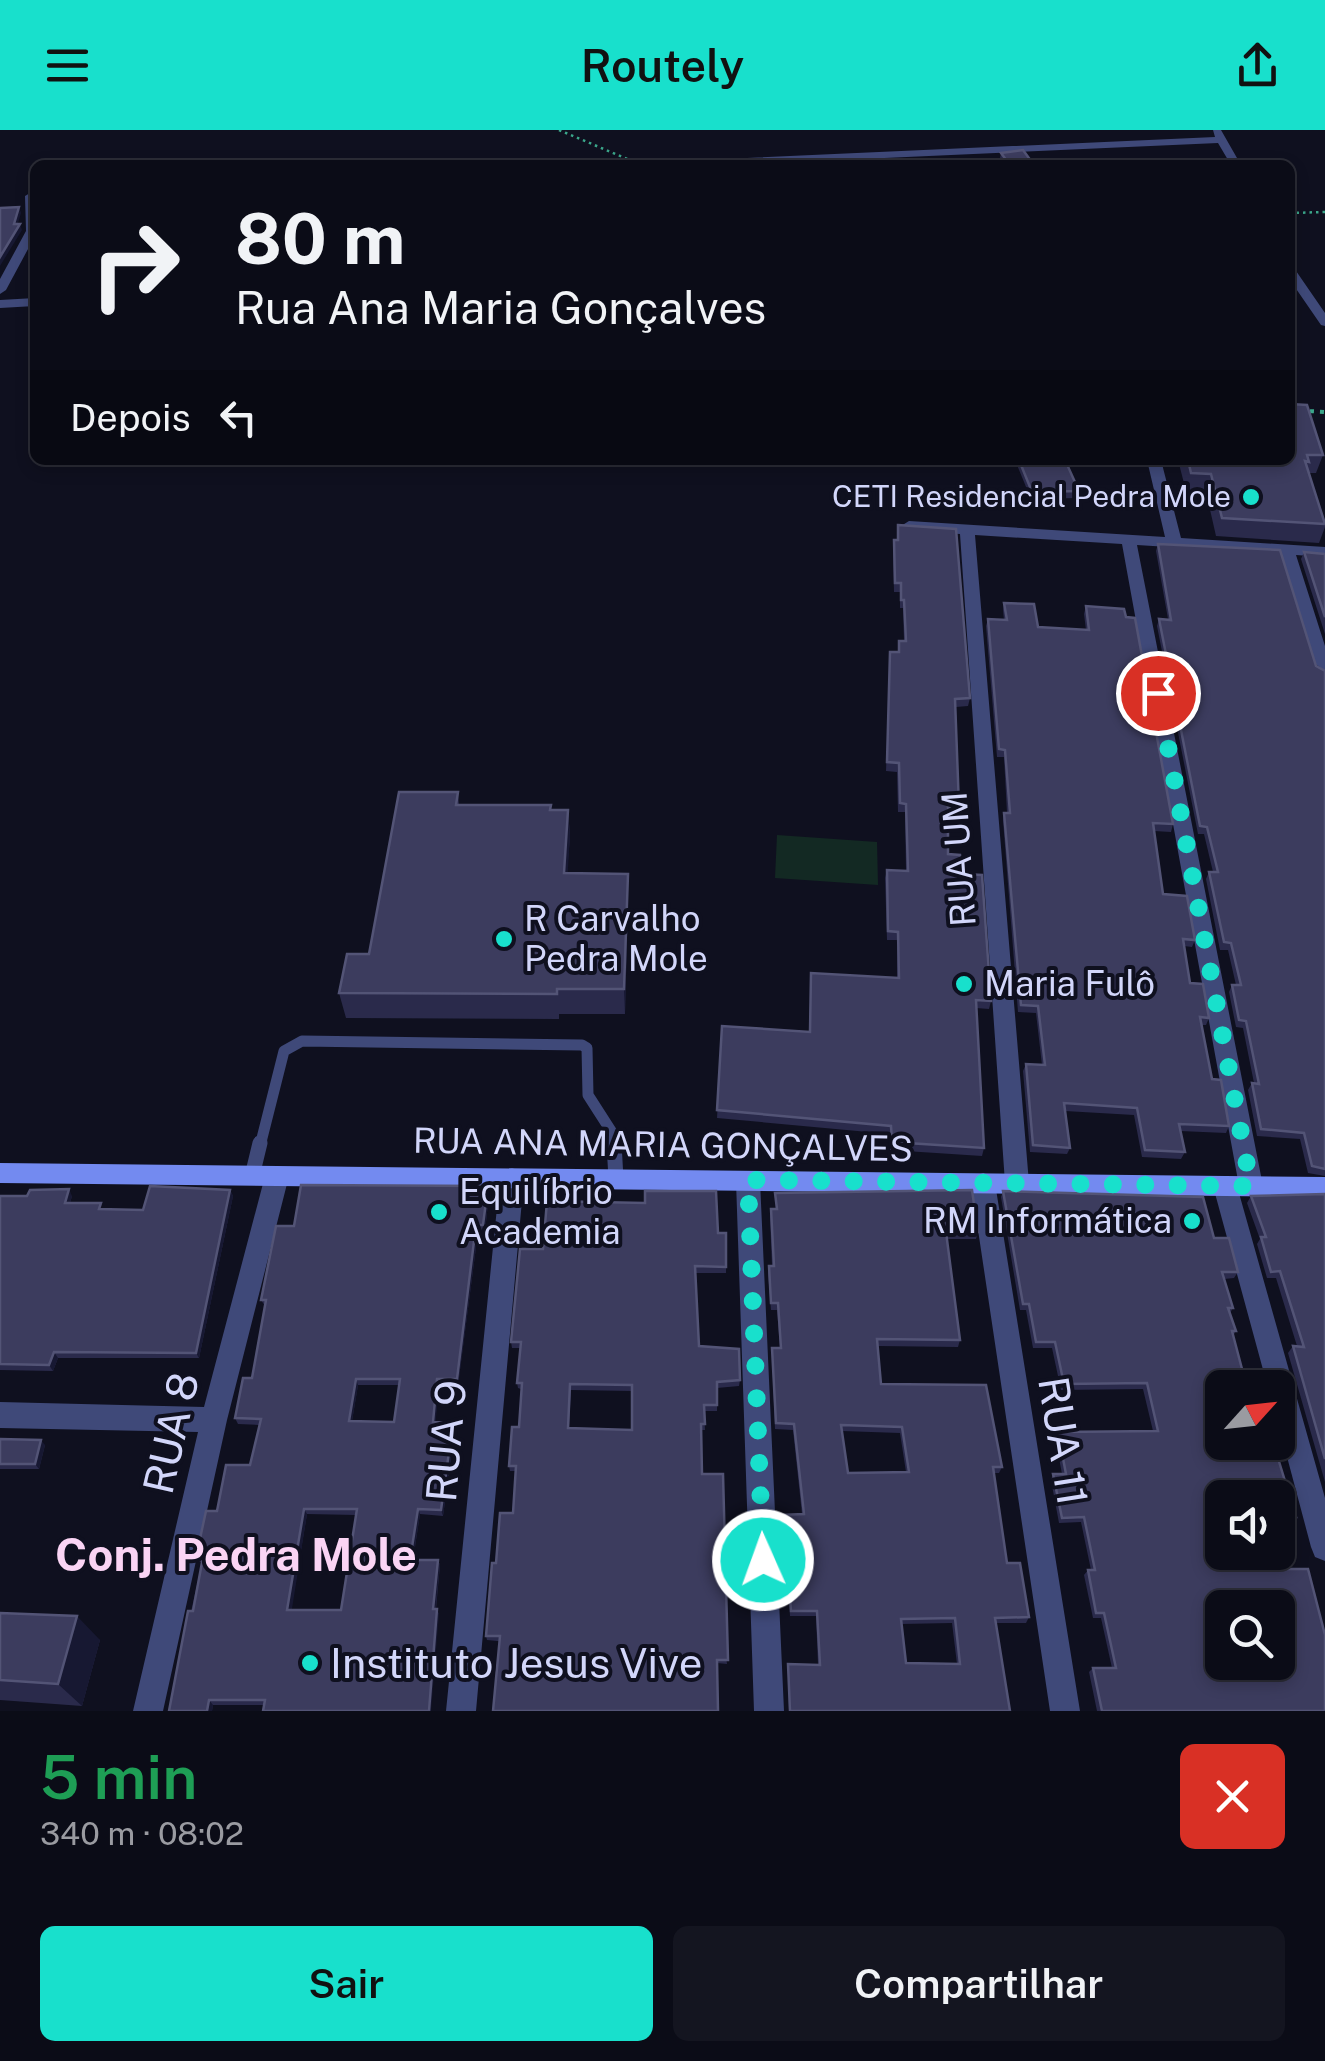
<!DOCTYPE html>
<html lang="pt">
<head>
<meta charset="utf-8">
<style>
  body { margin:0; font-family:"Public Sans",sans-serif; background:#141520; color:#f1f3f6; height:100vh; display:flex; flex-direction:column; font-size:38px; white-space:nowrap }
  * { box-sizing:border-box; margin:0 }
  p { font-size:32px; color:#9a9ba1 }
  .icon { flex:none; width:55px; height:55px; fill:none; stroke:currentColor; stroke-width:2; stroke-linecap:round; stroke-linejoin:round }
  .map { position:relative; height:1581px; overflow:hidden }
  .side { display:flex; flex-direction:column; background:#0b0c17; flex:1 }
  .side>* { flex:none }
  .banner { position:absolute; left:30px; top:30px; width:1265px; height:305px; border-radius:15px; box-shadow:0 5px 15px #0003,0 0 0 2px #2b2c36; background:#0b0c17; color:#f1f3f6; overflow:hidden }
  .needle { width:65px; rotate:63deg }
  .tools { position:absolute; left:1205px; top:1240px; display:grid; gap:20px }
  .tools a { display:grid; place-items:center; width:90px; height:90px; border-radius:15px; background:#0b0c17; box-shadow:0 5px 15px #0003,0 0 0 2px #2b2c36; font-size:50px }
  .pin { position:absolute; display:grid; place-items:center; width:85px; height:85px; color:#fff; margin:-42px; border:5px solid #fff; border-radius:50%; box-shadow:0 2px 10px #0007 }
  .me { position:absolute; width:110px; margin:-55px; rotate:358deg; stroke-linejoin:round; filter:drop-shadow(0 0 8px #0008) }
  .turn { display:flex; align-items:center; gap:35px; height:210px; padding:0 40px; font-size:45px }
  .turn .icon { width:130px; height:130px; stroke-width:2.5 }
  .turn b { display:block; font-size:70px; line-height:85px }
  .then { display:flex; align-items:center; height:95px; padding:0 40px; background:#0003; gap:20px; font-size:38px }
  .round { display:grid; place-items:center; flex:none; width:105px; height:105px; border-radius:15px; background:#141520 }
  .summary { display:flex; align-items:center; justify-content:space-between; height:170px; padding:0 40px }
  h1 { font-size:60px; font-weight:600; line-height:75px; color:#1e9e55 }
  .action { display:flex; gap:20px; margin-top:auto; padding:20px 40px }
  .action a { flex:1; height:115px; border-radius:15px; background:#18e0cc; color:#111; font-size:40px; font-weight:600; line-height:115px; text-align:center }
  .action a+a { background:#141520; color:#f1f3f6 }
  header { display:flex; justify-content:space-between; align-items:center; height:130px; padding:0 40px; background:#18e0cc; color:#111; font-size:45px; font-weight:600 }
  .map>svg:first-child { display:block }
  .green { fill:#132923 }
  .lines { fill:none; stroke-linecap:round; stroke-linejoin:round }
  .path-far1 { stroke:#3ba68a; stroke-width:2.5; stroke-dasharray:2.5 4; stroke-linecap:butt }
  .path { stroke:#3ba68a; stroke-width:4; stroke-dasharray:4 6; stroke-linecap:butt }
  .lane-far1 { stroke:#3f4979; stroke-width:11 }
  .lane { stroke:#3f4979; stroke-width:15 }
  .street { fill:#3f4979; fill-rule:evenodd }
  .secondary { fill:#738af0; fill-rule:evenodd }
  .wall { fill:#2a2a4b; fill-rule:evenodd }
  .shaded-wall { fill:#171832 }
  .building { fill:#3c3c5e; stroke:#535476; stroke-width:2.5; fill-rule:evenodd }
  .route { stroke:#18e0cc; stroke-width:18; stroke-dasharray:0 32.4 }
  .poi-dot { fill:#18e0cc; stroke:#0f101f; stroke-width:4 }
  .labels { text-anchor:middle; stroke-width:8; stroke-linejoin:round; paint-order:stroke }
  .far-poi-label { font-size:30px; fill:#d2d6fa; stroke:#0f101f; text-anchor:end }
  .street-label { font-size:35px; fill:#d2d6fa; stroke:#0f101f }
  .poi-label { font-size:35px; fill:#d2d6fa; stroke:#0f101f; text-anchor:start }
  .near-street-label { font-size:42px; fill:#d2d6fa; stroke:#0f101f }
  .near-poi-label { font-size:42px; fill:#d2d6fa; stroke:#0f101f; text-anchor:start }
  .near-neighbourhood-label { font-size:45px; font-weight:bold; fill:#fad4f4; stroke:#0f101f }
</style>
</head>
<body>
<header><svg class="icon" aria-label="menu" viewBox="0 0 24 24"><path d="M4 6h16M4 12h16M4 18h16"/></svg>Routely<svg class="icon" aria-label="share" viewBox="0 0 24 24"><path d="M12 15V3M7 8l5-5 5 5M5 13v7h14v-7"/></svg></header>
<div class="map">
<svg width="1325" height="1581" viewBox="0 0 1325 1581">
  <rect width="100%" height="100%" fill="#0f101f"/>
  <path class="green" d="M777,705l100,7 1,43 -103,-7z"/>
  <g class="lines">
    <path class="path-far1" d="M559,0l80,34
      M1290,83l35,-1"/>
    <path class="path" d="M1290,280l35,2"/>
    <path class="lane-far1" d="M260,1016l24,-95 18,-10 280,4 5,3 1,47 25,39 1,12"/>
    <path class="lane" d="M614,1013l2,36
      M252,1046l8,-33"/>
    <path class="street" d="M1213,0h8l20,35h-10l-13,-22 -489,22h-77l5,-3 558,-25z
      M30,63l5,2v41l-29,54 -6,4v-15l26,-48 -1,-35z
      M1290,137l4,1 31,45v13l-4,-1 -31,-45z
      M35,168v8l-35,2v-8z
      M1147,330h14l20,78 144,9v10l-29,-2 29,91v31l-8,-5 -37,-118 -143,-9 126,641 -4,7 -8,3 -8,-3 -4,-7 -117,-642 -147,-9 54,648 -4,7 -8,3 -8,-3 -4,-7 -45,-649 -51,-3 -8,-5 8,-5 256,16z
      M277,1036l8,3 4,7 -62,244 -64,291h-30l65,-279 -198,-4v-26l204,5 61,-231 4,-7z
      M512,1038l8,3 4,7 -48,533h-30l54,-533 4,-7z
      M748,1041l8,3 4,7 24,530h-30l-18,-530 4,-7z
      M983,1043l8,3 4,7 85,528h-30l-79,-528 4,-7z
      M1225,1046l8,3 4,7 88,312v63l-10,-4 -4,-10 -33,-124v-35h-10l-55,-202 4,-7z"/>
    <path class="secondary" d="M0,1033l1325,14v20l-1325,-14z"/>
  </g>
  <path class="wall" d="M1001,23l33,12h-29l-5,-7z
    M1307,275l16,50 -7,18h-7l16,48v6l-6,16 -103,-7 -10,-44 -20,-1 -8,-31h112z
    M1015,330h50l14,31 -1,7 -47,1z
    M898,395l72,173 -2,8 -12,1 3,100 -2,9 -9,-1v39l13,20 30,127 -2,8 -13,-1 8,140 -2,8 -92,-6v-16l-173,-16 5,-92 87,6 2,-59 86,5v-38h-10l-2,-62 2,-8 19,1 -1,-59h-7l-1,-40 -11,-1 4,-119h8l1,-11h5l-1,-33h-3v-16h-6l-1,-44 1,-8h3z
    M1158,414l167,127v505l-17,-3 -8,-34 -43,-3 -9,-46 4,-7h2l-11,-55 -7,-1 -7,-35 3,-7h4l-8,-35h-8l-14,-71 3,-7h4l-9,-38h-6l-41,-208 2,-7h9l-12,-68z
    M1304,422l21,2v80l-24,-75z
    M1004,473l34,24 48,3 -2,-16 2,-8 87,218 -2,8 -17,-1 9,63 32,46 -3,7 -8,-1 6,37 19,35 -3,7h-5l11,54 17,47 -3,7 -46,-2 5,21 -4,7 -39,-2 -8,-42 -69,-4 5,37 -3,6 -37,-2 -7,-81 3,-7 16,1 -6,-52 -18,-1 -15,-192 1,-7h3l-3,-56h-7l-11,-131 2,-7 16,1 -1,-10z
    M458,662l1,13 109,5 2,26 -3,37 61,27 -3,114h-66v5l-213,-1 -7,-25 30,-39z
    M488,1056l1,7 -4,39h-7l-20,153h-19l-4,37 18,1 2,6 -12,87 -23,-2 -7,46h25l2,5 -4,44 3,5 -175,91h-51l-1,6h-43l33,-149h-2l-4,-5 21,-46 33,-46 9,-40 -21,-1 -3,-6 17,-40 13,-72 -4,-6 33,-74zM358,1255h41l-5,37 -42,-1zM307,1384l49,1 -15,95h-50z
    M230,1060l3,6 -34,162h-141l-5,13 -53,-1v-174h72l-2,7 34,6 39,1z
    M1003,1061l211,47 24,34 -4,6 -10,1 9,29 -3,5 6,18 -3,5 14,52 49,129 -5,5h-13v-24h-56l103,213h-228l-8,-39 4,-4h19l-11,-50h-8l-9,-43 4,-5h3l-10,-48 -22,1 -8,-43 2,-6h9l-7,-37 3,-5 95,-1 -10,-42 -82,1 -9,-42h-19l-7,-38h-6l-19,-113z
    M775,1063l203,39 -2,7h-29l13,101 -2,7 -80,-1 3,38 121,83 -3,6h-5l13,90 22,54 -3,6h-30l14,88h-221l-1,-47 30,1 -2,-49h-26l-3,-46h-6l-1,-55 22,-1 -9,-84 -18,-1 -3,-74v-7h8l-3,-38h-6l-3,-37 1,-7h3l-2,-49 1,-8h5zM842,1301l58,2 6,39 -58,1zM952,1493l5,41 -51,-1 -5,-39z
    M1325,1064v288l-37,-129 5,-7h4l-21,-68h-9l-10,-34 3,-5 -13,-36 4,-7z
    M718,1103h8v40h-30l3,73 41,34 -1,6 -22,2v23h-13l1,19h-4l1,44 25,190 -240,-24 -1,-4 10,-73 17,-50 3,-42h-6l-1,-5 10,-39 2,-38 -3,-1 -1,-5 3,-35h-8l-1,-6 32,-93zM571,1260l61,1v39l-63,-2z
    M0,1309l45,6 -6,24h-39z
    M0,1483l100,27 -18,66 -82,-6z"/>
  <path class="shaded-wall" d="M19,77l2,6 -5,17 -2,-6z
    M20,94l2,6 -22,36v-9z
    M568,680l2,26 -4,63 -2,-26z
    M628,744v26l-3,114 -1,-25z
    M488,1056l1,7 -4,39 -2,-7z
    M69,1059l3,7 -4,13 -3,-6z
    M230,1060l3,6 -34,162 -3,-5z
    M476,1095l2,7 -20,153 -1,-6z
    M54,1222l4,6 -5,13 -4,-6z
    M356,1249l2,6 -7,42 -2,-6z
    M437,1249l2,6 -4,44 -2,-7z
    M453,1293l2,6 -12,87 -2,-6z
    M41,1310l4,5 -6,24 -4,-5z
    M304,1379l3,5 -16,101 -4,-5z
    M418,1379l2,5 -8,51 -2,-5z
    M438,1430l2,5 -5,49 -2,-5z
    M437,1479l2,5 -8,97h-2z
    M77,1486l23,24 -18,66 -24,-22z
    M209,1570l4,5 -1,6h-5z"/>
  <path class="building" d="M1023,20l11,15h-24l-9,-12z
    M19,77l-5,17h6l-20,33v-49z
    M1290,274l17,1 16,50h-16l2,7 -4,-1 20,63 -103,-6 -11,-44 -20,-1 -3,-13h102z
    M1019,330h46l14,31 -47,1z
    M898,395l58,4 14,169 -15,1 4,108h-11v47l12,1 1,19 21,1 9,126 -15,-1 8,148 -92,-6 -1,-16 -174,-16 5,-84 88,6 1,-59 88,5 -1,-46 -10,-1 -1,-61 21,1 -2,-67 -6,-1 -1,-40 -12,-1 3,-110h9v-11h7l-2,-41h-3v-17h-6l-1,-43h4z
    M1158,414l122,6 36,116 9,5v498l-13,-3 -8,-33 -43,-4 -9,-46 7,1 -13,-63 -7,-1 -7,-35h9l-10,-42 -7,-1 -15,-70h9l-11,-45 -7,-1 -41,-207 12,1z
    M1304,422l21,2v63z
    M1004,473l30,1 4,23 51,3 -3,-24 38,3 2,8 9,1 38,206 -20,-1 10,71 24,2 8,44 -12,-1 7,44 13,1 6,34 -9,-1 12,62 9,1 8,46 -50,-2 6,28 -40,-2 -8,-42 -73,-5 6,45 -37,-3 -7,-81 19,1 -7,-59 -17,-1 -17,-192h6l-5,-63 -6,-1 -11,-130 19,1z
    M399,662h59l-2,13h95l-1,5h18l-4,63 64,1 -4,115h-67v5l-218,-1 8,-39h22z
    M301,1055l187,1 -5,39h-7l-19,154h-20l-4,43 20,1 -12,87 -23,-1 -8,51h28l-5,49h4l-8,102h-166l2,-11h-56l-2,11h-38l19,-100h5l10,-54h-7l10,-46h11l9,-46h24l11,-46 -26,-1 8,-40h9l14,-78h-5l15,-74h18zM356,1249h44l-6,43 -45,-1zM304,1379h53l-16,101h-54z
    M150,1056l80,4 -34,163 -142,-1 -5,13 -49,-1v-168h27l3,-6 39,-1 -4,14h36l-2,6 44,1z
    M972,1060l6,42h-32l14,108 -83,-1 4,45 105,1 16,82h-9l14,96h13l9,54 -34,1 15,93h-220l-2,-47 32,1 -3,-54h-26l-3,-47h-6l-2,-49 24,-1 -10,-90 -18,-1 -4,-75h9l-3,-45h-7l-2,-37h5l-3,-57h6l-2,-16zM841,1295l61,2 7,45 -61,1zM955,1488l5,46 -54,-1 -5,-44z
    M645,1061h71l2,42h8v34l-31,-1 4,80 40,3 1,31 -23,2v23h-13l1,19h-4l1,50h21l5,186h-11l1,51h-225l7,-75h-14l6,-73h4l4,-50h13l3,-47h-7l3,-39h7l3,-44h-5l4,-41h-10l9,-93h23l4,-48 98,2zM570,1254l62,1v45l-64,-2z
    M1003,1061l200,6 11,41h15l9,34h-16l11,36h-5l8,23h-4l15,57h-25v54h51l23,75h-18v-19h-56v54h50l5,17h31l17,66v76h-223l-9,-43h23l-12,-55h-8l-8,-43h7l-11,-53 -22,1 -9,-44h13l-8,-42 100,-1 -11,-48 -83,1 -9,-42h-19l-7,-38h-6zM1222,1478h56v54h-56z
    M1325,1064v265l-32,-113 11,1 -24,-76 -9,1 -10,-35h5l-15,-41z
    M0,1309l41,1 -6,24h-35z
    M0,1483l77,3 -19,68 -58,-4z"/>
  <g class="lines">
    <path class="route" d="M763,1430l-15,-380 503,6 -93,-493"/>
  </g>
  <g class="poi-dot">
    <circle cx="1251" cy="367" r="10"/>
    <circle cx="504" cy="809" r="10"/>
    <circle cx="964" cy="854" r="10"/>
    <circle cx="439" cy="1082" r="10"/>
    <circle cx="1192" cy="1091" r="10"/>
    <circle cx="310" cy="1533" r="10"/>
  </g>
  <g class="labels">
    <g class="far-poi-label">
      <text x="1231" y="377">CETI Residencial Pedra Mole</text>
    </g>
    <g class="street-label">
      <text transform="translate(959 729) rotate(-94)" y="12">RUA UM</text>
      <text transform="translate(663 1015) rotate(1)" y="12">RUA ANA MARIA GONÇALVES</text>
    </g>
    <g class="poi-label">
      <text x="524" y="801">R Carvalho<tspan x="524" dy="40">Pedra Mole</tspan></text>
      <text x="984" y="866">Maria Fulô</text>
      <text x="459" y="1074">Equilíbrio<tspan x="459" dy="40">Academia</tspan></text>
      <text x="1172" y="1103" text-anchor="end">RM Informática</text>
    </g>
    <g class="near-street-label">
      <text transform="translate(171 1303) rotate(-77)" y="15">RUA 8</text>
      <text transform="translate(446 1311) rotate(-85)" y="15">RUA 9</text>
      <text transform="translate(1063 1311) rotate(81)" y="15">RUA 11</text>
    </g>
    <g class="near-poi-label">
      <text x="330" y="1548">Instituto Jesus Vive</text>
    </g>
    <g class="near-neighbourhood-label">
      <text x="236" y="1441">Conj. Pedra Mole</text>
    </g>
  </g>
</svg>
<div class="tools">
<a><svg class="needle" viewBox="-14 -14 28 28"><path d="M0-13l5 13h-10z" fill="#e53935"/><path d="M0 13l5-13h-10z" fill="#9a9ba1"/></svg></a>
<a><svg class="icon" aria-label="sound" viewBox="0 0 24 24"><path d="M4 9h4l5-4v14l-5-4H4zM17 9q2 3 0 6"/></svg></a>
<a><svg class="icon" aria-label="search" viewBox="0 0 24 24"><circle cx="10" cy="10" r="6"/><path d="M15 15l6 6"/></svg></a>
</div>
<div class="pin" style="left:1158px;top:563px;background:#d93025"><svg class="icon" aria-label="arrive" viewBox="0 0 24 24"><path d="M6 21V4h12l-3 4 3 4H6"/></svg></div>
<svg class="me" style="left:763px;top:1430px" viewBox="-20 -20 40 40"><circle r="17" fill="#18e0cc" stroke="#fff" stroke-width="3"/><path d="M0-11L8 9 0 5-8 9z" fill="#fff"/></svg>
<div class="banner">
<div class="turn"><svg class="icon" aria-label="right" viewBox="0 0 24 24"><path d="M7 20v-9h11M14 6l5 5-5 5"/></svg><div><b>80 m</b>Rua Ana Maria Gonçalves</div></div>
<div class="then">Depois<svg class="icon" aria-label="left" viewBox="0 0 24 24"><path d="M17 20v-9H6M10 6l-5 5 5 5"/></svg></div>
</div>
</div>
<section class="side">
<div class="summary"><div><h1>5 min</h1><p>340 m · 08:02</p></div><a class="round" style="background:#d93025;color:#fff"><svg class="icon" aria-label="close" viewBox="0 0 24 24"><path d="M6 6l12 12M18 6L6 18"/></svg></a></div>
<div class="action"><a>Sair</a><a>Compartilhar</a></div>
</section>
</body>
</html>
